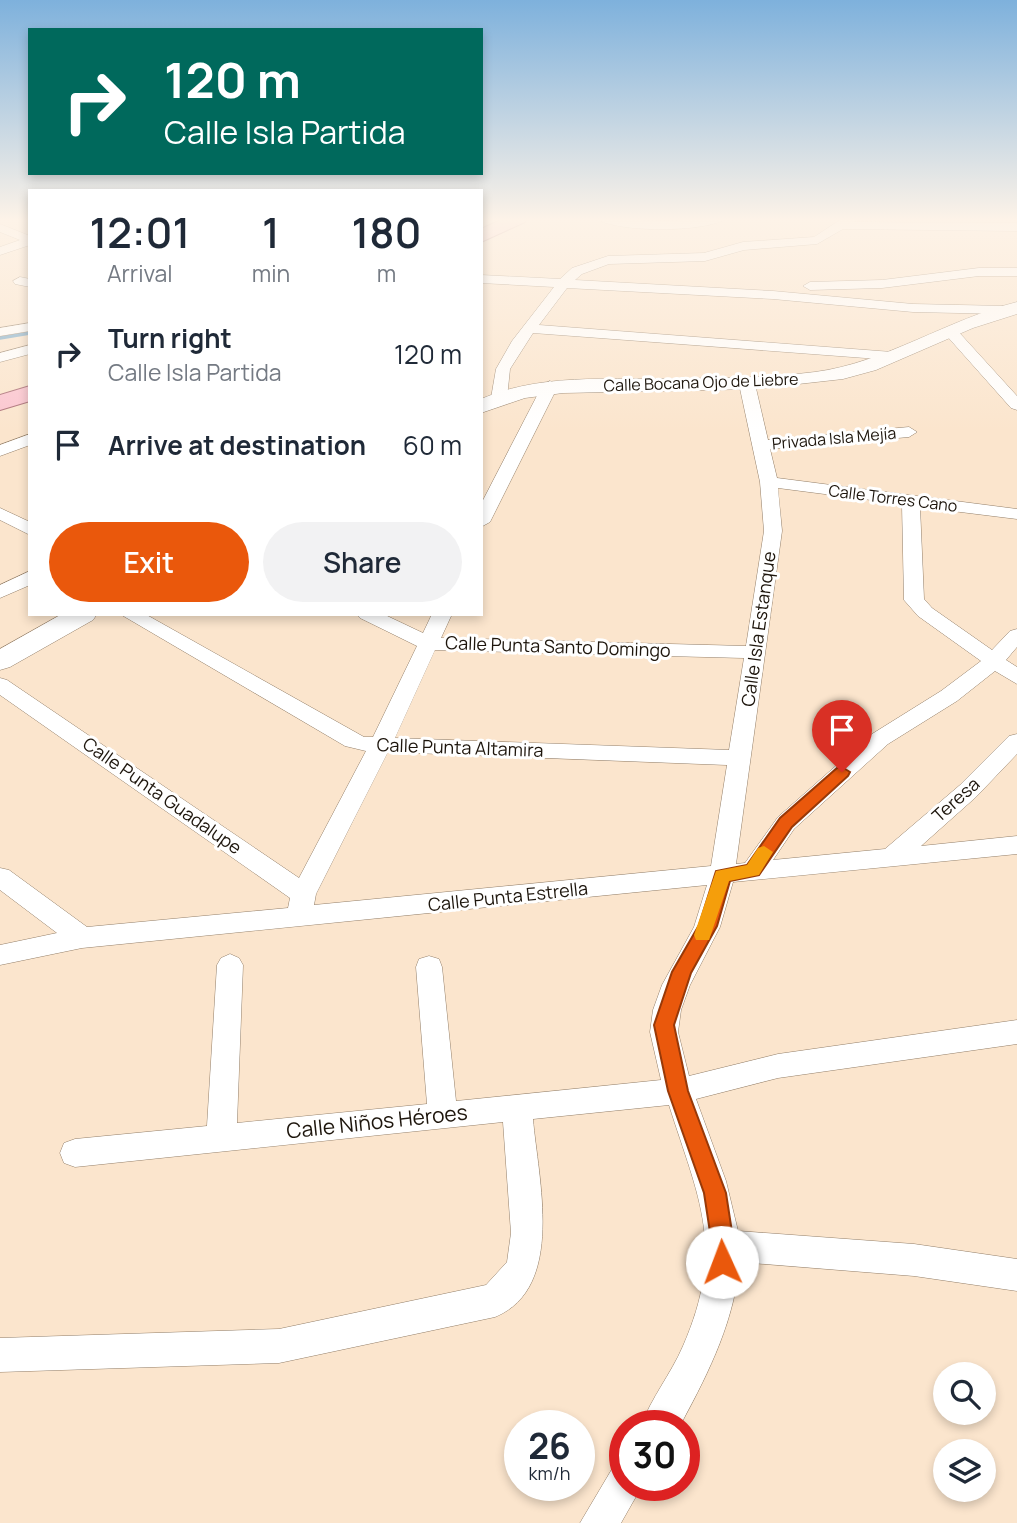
<!DOCTYPE html>
<html lang="en">
<head>
<meta charset="utf-8">
<style>
  body { margin:0; font-family:Manrope,sans-serif; background:#f2f2f3; color:#1f2937; height:100vh; display:flex; flex-direction:column; font-size:26px; white-space:nowrap }
  * { box-sizing:border-box; margin:0 }
  p { font-size:23px; color:#747a83 }
  .icon { flex:none; width:38px; height:38px; fill:none; stroke:currentColor; stroke-width:2; stroke-linecap:round; stroke-linejoin:round }
  .map { position:relative; flex:1; overflow:hidden }
  .details { position:absolute; left:28px; top:189px; width:455px; height:427px; display:flex; flex-direction:column; background:#fff; border-radius:0px; box-shadow:0 4px 10px #0003 }
  .details>* { flex:none }
  .hud { position:absolute; left:28px; top:28px; width:455px; height:147px; border-radius:0px; box-shadow:0 4px 10px #0003; background:#00695c; color:#fff; overflow:hidden }
  .fabs { position:absolute; left:933px; top:1362px; display:grid; gap:14px }
  .fabs a { display:grid; place-items:center; width:63px; height:63px; border-radius:50%; background:#fff; box-shadow:0 4px 10px #0003; font-size:35px }
  .speed { position:absolute; left:504px; top:1410px; display:flex; gap:14px; font-size:35px; font-weight:700; text-align:center }
  .speed>* { display:grid; place-content:center; width:91px; height:91px; border-radius:50%; background:#fff; box-shadow:0 4px 10px #0003; line-height:1 }
  .speed small { font-size:18px; font-weight:400 }
  .speed .limit { border:10px solid #d22; background:#fff; color:#111 }
  .pin { position:absolute; display:grid; place-items:center; width:60px; height:60px; color:#fff; margin:-72px -30px; border-radius:50% 50% 50% 0; rotate:-45deg; box-shadow:0 0 7px #0007 }
  .pin .icon { rotate:45deg }
  .me { position:absolute; width:77px; margin:-38px; rotate:358deg; stroke-linejoin:round; filter:drop-shadow(0 0 5px #0008) }
  .turn { display:flex; align-items:center; gap:24px; height:147px; padding:0 21px; font-size:32px }
  .turn .icon { width:91px; height:91px; stroke-width:2.5 }
  .turn b { display:block; font-size:49px; line-height:60px }
  .eta { display:flex; justify-content:space-evenly; align-items:center; height:119px; text-align:center }
  .eta b { font-size:42px; font-weight:600; line-height:49px }
  .cta { display:flex; gap:14px; margin-top:auto; padding:14px 21px }
  .cta a { flex:1; height:80px; border-radius:42px; background:#ea580c; color:#fff; font-size:28px; font-weight:600; line-height:80px; text-align:center }
  .cta a+a { background:#f2f2f3; color:#1f2937 }
  ul { padding:0; list-style:none }
  li { display:flex; align-items:center; gap:21px; height:91px; padding:0 21px }
  li div { flex:1 }
  li b { display:block; font-size:26px }
  li em { font-style:normal }
  .map>svg:first-child { display:block }
  .lines { fill:none; stroke-linecap:round; stroke-linejoin:round }
  .stream { stroke:#7fadcb; stroke-width:3.5 }
  .street-casing { stroke:#937f69; stroke-width:1 }
  .secondary-casing { stroke:#937f69; stroke-width:1 }
  .primary-casing { stroke:#ab6f77; stroke-width:2 }
  .street { fill:#fff; fill-rule:evenodd }
  .secondary { fill:#fff; fill-rule:evenodd }
  .primary { fill:#fbc5d0; fill-rule:evenodd }
  .route { fill:#ea580c; stroke:#983908; stroke-width:2 }
  .slow { fill:#f59e0b }
  .labels { text-anchor:middle; stroke-width:6; stroke-linejoin:round; paint-order:stroke }
  .far-street-label { font-size:16px; fill:#1d150c; stroke:#fff }
  .street-label { font-size:18px; fill:#1d150c; stroke:#fff }
  .near-street-label { font-size:21px; fill:#1d150c; stroke:#fff }
</style>
</head>
<body>
<div class="map">
<svg width="1017" height="1523" viewBox="0 0 1017 1523">
  <rect width="100%" height="100%" fill="#fbe5cd"/>
  <g class="lines">
    <path class="stream" d="M0,338l30,-5"/>
    <defs>
      <path id="street" d="M595,218l66,3 66,-3c-20,15 -112,15 -132,0z
        M843,218h14l-3,4 163,1v8l-174,-2 -26,15 -73,6 -39,11 -96,3 -27,10 -7,6 198,11 140,13 92,2 7,4 -7,4 -92,-2 -140,-13 -206,-11 -28,37 353,27 7,4 -7,4 -359,-27 -23,36 -3,29 -8,5 -8,-5 5,-29 16,-28 42,-54 -73,-4v-8l79,4 12,-11 36,-12 96,-3 39,-11 71,-5z
        M0,224l30,12v9l-30,10v-8l20,-7 -20,-8z
        M979,268h38v8h-38l-97,12 -72,2 -7,-4 7,-4 72,-2z
        M20,277l10,2v8l-15,-3 -2,-3z
        M30,323v8l-30,5v-8z
        M951,328l5,1 61,67v14l-6,-2 -65,-73 -2,-3z
        M30,345v9l-30,8v-9z
        M747,379l8,5 13,56 141,-13 8,5 -8,5 -139,12 7,29 240,31v10l-97,-12 4,92 8,9 60,42 18,-19 7,-2v18l-11,13 11,7v17l-22,-13 -38,30 -69,43 -94,85 -21,31 112,-11 75,-64 49,-49 8,-2v20l-41,43 -55,49 96,-10v18l-284,28 -13,45 -30,58 -9,25 -3,22 11,44 89,-22 239,-34v24l-239,34 -82,21 30,82 12,50 176,13 103,15v32l-103,-15 -175,-14c-3,55 -30,110 -56,158l-4,6h-38c10,-28 30,-52 42,-80 43,-99 16,-146 -14,-241l-136,14c5,59 33,169 -38,198l-216,46 -279,9v-34l279,-9 207,-44 21,-23 4,-29 -8,-111 -428,45 -11,-4 -4,-10 4,-10 11,-4 132,-13 10,-161 4,-7 9,-4 9,4 4,7 -6,158 190,-19 -11,-137 3,-8 10,-3 10,3 3,8 14,134 205,-21 -11,-48 3,-22 9,-25 32,-58 13,-42 -625,63 -82,17v-20l57,-12 -57,-43v-22l9,2 78,57 201,-19 2,-10 -290,-203v-17l7,2 292,198 67,-127 -21,-5 -225,-132h25l219,123h9l44,-91 -57,-28 -3,-4h26l40,19 9,-19h20l-11,24 305,8 18,-115 -4,-49 -21,-98zM778,488l124,16 2,96 14,16 63,45 -40,30 -69,43 -94,83 -33,46 -9,1 46,-333zM435,650l309,8 -15,92 -334,-12zM388,752l339,13 -16,101 -397,39 2,-11z
        M550,381l8,5 -68,136 -9,5v-23l61,-118z
        M30,434v11l-30,11v-11z
        M0,508l30,14v13l-30,-15z
        M30,571v14l-30,13v-13z
        M625,1463v23h17l-21,37h-41l32,-54z"/>
      <path id="secondary" d="M1017,302v12l-44,14 -97,42 -33,9 -89,10 -191,4 -38,5 -44,15v-14c54,-23 111,-20 169,-20 55,-1 111,0 165,-7 70,-9 133,-53 202,-70z
        M62,614h35l-4,6 -83,47 -10,3v-21z"/>
      <path id="primary" d="M505,218h23l-3,4 -44,20v-13z
        M30,386v15l-30,9v-15z"/>
    </defs>
    <use href="#street" class="street-casing"/>
    <use href="#secondary" class="secondary-casing"/>
    <use href="#primary" class="primary-casing"/>
    <use href="#street" class="street"/>
    <use href="#secondary" class="secondary"/>
    <use href="#primary" class="primary"/>
  </g>
  <linearGradient id="sky" x2="0" y2="1"><stop stop-color="#7eb1dc"/><stop offset="0.51" stop-color="#fdf3e8"/><stop offset="1" stop-color="#fdf3e8" stop-opacity="0"/></linearGradient>
  <rect width="1017" height="431" fill="url(#sky)"/>
  <path class="route" d="M842,767l8,5 -2,4 -56,51 -33,48 -29,6 -13,45 -26,47 -17,52 14,66 38,102 8,52 -4,25 -8,3 -8,-3 -4,-8 2,-17 -8,-52 -36,-102 -14,-66 18,-53 27,-47 17,-54 31,-6 33,-47 57,-50z"/>
  <path class="slow" d="M764,846l9,6 -14,23 -30,6 -20,59h-13l-2,-5 22,-64 31,-6 11,-17z"/>
  <g class="labels">
    <g class="far-street-label">
      <text transform="translate(701 382) rotate(-2)" y="6">Calle Bocana Ojo de Liebre</text>
      <text transform="translate(834 438) rotate(-5)" y="6">Privada Isla Mejía</text>
      <text transform="translate(893 498) rotate(7)" y="6">Calle Torres Cano</text>
    </g>
    <g class="street-label">
      <text transform="translate(759 629) rotate(-82)" y="6">Calle Isla Estanque</text>
      <text transform="translate(558 647) rotate(2)" y="6">Calle Punta Santo Domingo</text>
      <text transform="translate(460 748) rotate(2)" y="6">Calle Punta Altamira</text>
      <text transform="translate(162 796) rotate(35)" y="6">Calle Punta Guadalupe</text>
      <text transform="translate(956 800) rotate(-42)" y="6">Teresa</text>
      <text transform="translate(508 897) rotate(-6)" y="6">Calle Punta Estrella</text>
    </g>
    <g class="near-street-label">
      <text transform="translate(377 1122) rotate(-6)" y="7">Calle Niños Héroes</text>
    </g>
  </g>
</svg>
<div class="fabs">
<a><svg class="icon" aria-label="search" viewBox="0 0 24 24"><circle cx="10" cy="10" r="6"/><path d="M15 15l6 6"/></svg></a>
<a><svg class="icon" aria-label="layers" viewBox="0 0 24 24"><path d="M12 4l9 5-9 5-9-5zM3 14l9 5 9-5"/></svg></a>
</div>
<div class="speed"><div>26<small>km/h</small></div><div class="limit">30</div></div>
<div class="pin" style="left:842px;top:772px;background:#d93025"><svg class="icon" aria-label="arrive" viewBox="0 0 24 24"><path d="M6 21V4h12l-3 4 3 4H6"/></svg></div>
<svg class="me" style="left:722px;top:1262px" viewBox="-20 -20 40 40"><circle r="19" fill="#fff"/><path d="M0-13L10 11 0 6-10 11z" fill="#ea580c"/></svg>
<div class="hud">
<div class="turn"><svg class="icon" aria-label="right" viewBox="0 0 24 24"><path d="M7 20v-9h11M14 6l5 5-5 5"/></svg><div><b>120 m</b>Calle Isla Partida</div></div>
</div>
<section class="details">
<div class="eta">
<div><b>12:01</b><p>Arrival</p></div>
<div><b>1</b><p>min</p></div>
<div><b>180</b><p>m</p></div>
</div>
<ul>
<li><svg class="icon" aria-label="right" viewBox="0 0 24 24"><path d="M7 20v-9h11M14 6l5 5-5 5"/></svg><div><b>Turn right</b><p>Calle Isla Partida</p></div><em>120 m</em></li>
<li><svg class="icon" aria-label="arrive" viewBox="0 0 24 24"><path d="M6 21V4h12l-3 4 3 4H6"/></svg><div><b>Arrive at destination</b></div><em>60 m</em></li>
</ul>
<div class="cta"><a>Exit</a><a>Share</a></div>
</section>
</div>
</body>
</html>
